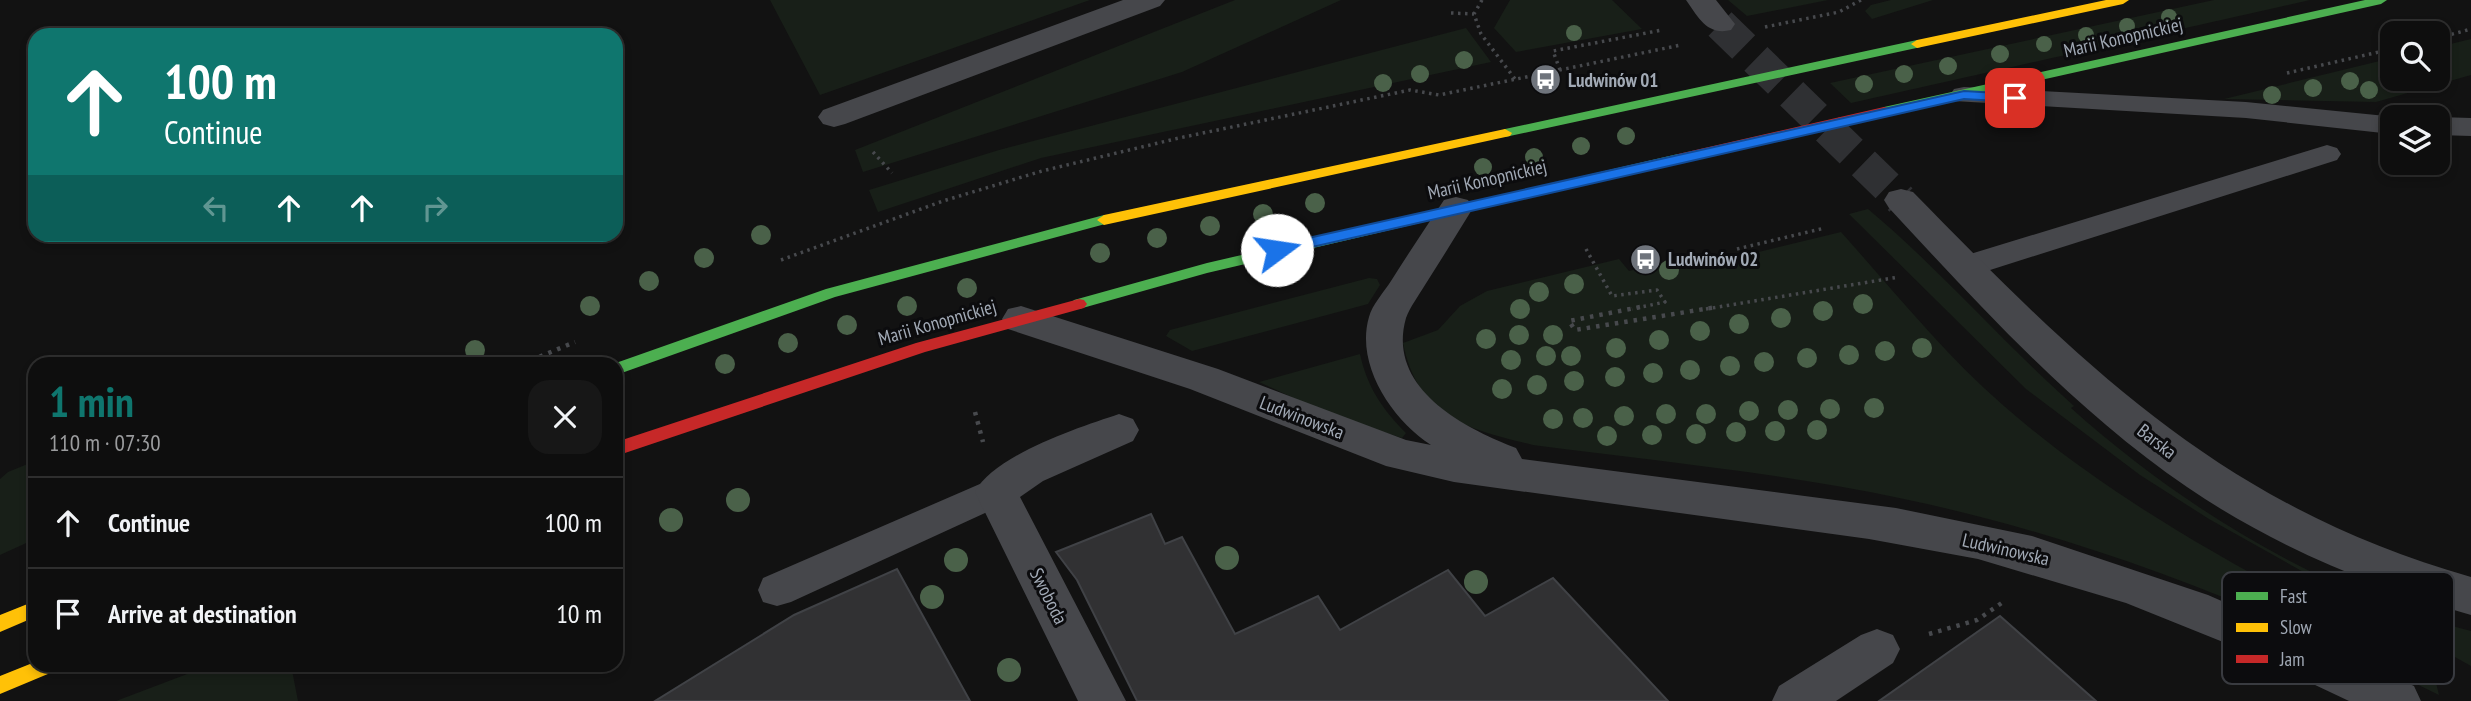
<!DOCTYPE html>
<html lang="en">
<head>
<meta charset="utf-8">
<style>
  body { margin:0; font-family:"PT Sans Narrow",sans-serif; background:#171717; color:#f1f3f6; height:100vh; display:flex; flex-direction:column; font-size:26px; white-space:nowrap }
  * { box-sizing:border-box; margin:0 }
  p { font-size:23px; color:#9b9c9e }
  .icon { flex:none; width:38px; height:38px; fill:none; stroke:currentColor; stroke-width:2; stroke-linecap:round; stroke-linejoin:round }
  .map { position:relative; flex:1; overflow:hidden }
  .sheet { position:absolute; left:28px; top:357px; width:595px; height:315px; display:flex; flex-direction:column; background:#0e0e0e; border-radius:21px; box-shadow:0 4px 10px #0003,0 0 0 2px #2e2e2e }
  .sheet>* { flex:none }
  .banner { position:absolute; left:28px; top:28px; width:595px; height:214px; border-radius:21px; box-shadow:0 4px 10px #0003,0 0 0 2px #2e2e2e; background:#0f766e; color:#fff; overflow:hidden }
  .controls { position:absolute; left:2380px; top:21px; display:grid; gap:14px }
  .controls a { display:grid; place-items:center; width:70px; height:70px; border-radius:14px; background:#0e0e0e; box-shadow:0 4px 10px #0003,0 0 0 2px #2e2e2e; font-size:35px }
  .pin { position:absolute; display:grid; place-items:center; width:60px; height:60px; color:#fff; margin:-30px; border-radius:14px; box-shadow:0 4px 10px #0006 }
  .me { position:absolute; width:77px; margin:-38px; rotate:76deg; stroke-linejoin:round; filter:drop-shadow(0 0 5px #0008) }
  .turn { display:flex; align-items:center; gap:24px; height:147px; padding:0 21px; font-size:32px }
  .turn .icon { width:91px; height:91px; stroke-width:2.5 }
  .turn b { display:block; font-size:49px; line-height:60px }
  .lanes { display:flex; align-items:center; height:66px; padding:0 21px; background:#0003; justify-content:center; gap:35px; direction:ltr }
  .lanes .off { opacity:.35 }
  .round { display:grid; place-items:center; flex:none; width:74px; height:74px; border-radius:21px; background:#171717 }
  .head { display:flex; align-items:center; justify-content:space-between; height:119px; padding:0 21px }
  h1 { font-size:42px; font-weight:700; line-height:52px; color:#0f766e }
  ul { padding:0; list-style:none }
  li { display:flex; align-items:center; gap:21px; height:91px; padding:0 21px; border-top:2px solid #2e2e2e }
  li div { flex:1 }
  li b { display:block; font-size:26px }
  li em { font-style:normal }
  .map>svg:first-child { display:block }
  .green { fill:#181f18 }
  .building { fill:#313133; stroke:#404246; stroke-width:2 }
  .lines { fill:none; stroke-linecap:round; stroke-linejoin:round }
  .street-tunnel { stroke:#2f3033; stroke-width:33; stroke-dasharray:33 17; stroke-linecap:butt }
  .path-far1 { stroke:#47494d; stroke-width:3.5; stroke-dasharray:2.5 4.5; stroke-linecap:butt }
  .path { stroke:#47494d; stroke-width:4.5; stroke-dasharray:3.5 6; stroke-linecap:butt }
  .lane { fill:#46474b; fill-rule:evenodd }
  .street { fill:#46474b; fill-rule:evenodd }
  .fast { fill:#4caf50; fill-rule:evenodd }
  .slow { fill:#ffc107; fill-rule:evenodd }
  .jam { fill:#c62828; fill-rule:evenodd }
  .tree { fill:#4a6149 }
  .route { fill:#1a73e8; stroke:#114b97; stroke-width:2 }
  .labels { text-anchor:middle; stroke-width:6; stroke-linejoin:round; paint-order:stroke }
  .street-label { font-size:19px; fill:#a1a9b5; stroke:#0c0c0e }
  .poi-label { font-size:19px; font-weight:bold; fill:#a1a9b5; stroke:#0c0c0e; text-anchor:start }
  .key { fill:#0c0c0e; stroke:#393b40; stroke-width:2 }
  .key-label { font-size:19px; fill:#a1a9b5 }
</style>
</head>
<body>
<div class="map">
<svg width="2471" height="701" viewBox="0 0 2471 701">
  <rect width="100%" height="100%" fill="#121212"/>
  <path class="green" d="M770,0h320l-270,95z
    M1235,0h106l-159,72 -319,100 -8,-22z
    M1510,0h102l30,29 -126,23 -22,-24z
    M1728,0h100l-81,16z
    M1891,0h42l-61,19 -7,-8 6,-6z
    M2214,0h96l-459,103 -21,-20z
    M1466,28l25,34 -450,96 -163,54 -9,-22 130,-40z
    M2471,39v36l-95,27 -152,-3 168,-41v21h46v-32z
    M1868,209c73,61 135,134 206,197l-3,2c110,99 255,188 400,223v35l-262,-147 -69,-44 -114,-86 -177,-175z
    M1841,232c53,59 103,122 163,174 128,112 281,185 429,265l6,24c-169,-85 -349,-157 -535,-196 -122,-26 -247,-38 -371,-54 -66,-16 -115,-28 -130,-102l35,-13 22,-24 27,-15 132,-32 10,12 65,-16 28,6z
    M1369,278l8,1 3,6 -12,19 -176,47 -26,-15 4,-6z
    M1360,354c7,33 23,56 46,79l-4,5 -72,-23 -71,-33z
    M35,461v78l-35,16v-76l8,-7z
    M211,665h80l7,36h-182z"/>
  <path class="building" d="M1151,514l14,30 17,-7 53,97 83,-38 22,34 108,-60 37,46 68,-38 115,123h-531l-60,-121 -21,-28z
    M897,569l73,132h-315l139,-86z
    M2000,616l96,85h-217z"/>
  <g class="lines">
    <path class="street-tunnel" d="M1720,24l181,176"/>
    <path class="path-far1" d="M1482,0l-8,14 7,20 34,45
      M1451,13l23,1
      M1765,27l74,-15 22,-12
      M2438,38l33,-9
      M1560,70l-7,-19 109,-21
      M2287,73l105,-24
      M873,152l19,21
      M1586,249l26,47 45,-6 8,12 -33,7
      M1737,249l88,-21
      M781,260l162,-59 99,-30 137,-33 231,-48 29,5 242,-50
      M1706,309l193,-32"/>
    <path class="path" d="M1640,307l-71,14 6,9 142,-23
      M522,364l53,-22
      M975,412l8,30
      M1929,634l48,-14 29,-20"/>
    <path class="lane" d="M1964,87l282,15 150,15h-4v17l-146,-16 -292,-17 -4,-6 4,-6z
      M2438,117l33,1v18l-33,-1z
      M2327,145l10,3 4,6 -4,6 -372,118 -11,-3 -5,-8 5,-8z
      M996,477l13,5 5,10 -5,10 -218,100 -14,4 -14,-4 -5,-12 5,-12z"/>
    <path class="street" d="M1123,0h42l-5,6 -315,118 -11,3 -11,-3 -5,-7 5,-7z
      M1686,0h30l19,24 -4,6c-24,6 -33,-13 -45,-30z
      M1901,189l12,3c173,177 312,315 558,385v38c-100,-29 -198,-69 -284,-128 -113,-77 -206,-180 -298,-279l-5,-8 5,-8z
      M1456,197l12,3 5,8c-16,26 -32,52 -48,77 -6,10 -15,22 -19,33 -20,70 58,110 110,130l6,11 374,49 136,28 176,59 206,91 7,15h-72l-121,-57 -102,-41 -148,-44 -109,-20 -415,-57 -68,-16 -196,-77 -182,-60 -6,-10 6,-10 13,-3 197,63 188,71 25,5c-39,-25 -76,-80 -62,-128 3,-12 15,-25 22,-36 17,-27 35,-54 53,-81z
      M1119,414l14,5 6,11 -6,11 -90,40 -23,16 106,204h-48l-103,-209c19,-37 105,-65 144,-78z
      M1877,629l16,6 7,14 -7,14 -57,38h-64l7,-15 82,-51z"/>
    <path class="fast" d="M2365,0h22l-6,4 -497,111 -7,-4 7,-4z
      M1917,40l4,1v6l-416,90 -7,-4 7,-4z
      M1678,154l5,1 2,3 -2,3 -476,112 -128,36 -8,-5 3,-4 133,-37z
      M1104,215l7,5 -2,3 -274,74 -219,78v-11h-3l213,-75z"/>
    <path class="slow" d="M2106,0h23l-6,4 -206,44 -6,-4 6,-4z
      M1505,129l7,4 -2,3 -406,89 -7,-5 7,-5z
      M35,601v16l-35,15v-17z
      M35,662v3h23l-3,6 -55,23v-18z"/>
    <path class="jam" d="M1884,107l5,1v6l-211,48 -7,-4 7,-4z
      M1079,299l5,1 3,4 -3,4 -159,44 -309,104v-14l300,-99z"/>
  </g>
  <g class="tree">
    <circle cx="2169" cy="17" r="8"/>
    <circle cx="2127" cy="26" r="8"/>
    <circle cx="1574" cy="33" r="8"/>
    <circle cx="2086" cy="35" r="8"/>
    <circle cx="2044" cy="44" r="8"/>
    <circle cx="2000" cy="54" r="9"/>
    <circle cx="1464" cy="60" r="9"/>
    <circle cx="1948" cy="66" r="9"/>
    <circle cx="1420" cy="74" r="9"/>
    <circle cx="1904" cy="74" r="9"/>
    <circle cx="2350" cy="81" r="9"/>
    <circle cx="1383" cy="83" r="9"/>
    <circle cx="1864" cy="84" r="9"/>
    <circle cx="2313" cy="88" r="9"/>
    <circle cx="2369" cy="90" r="9"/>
    <circle cx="2272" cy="95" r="9"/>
    <circle cx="1626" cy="136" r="9"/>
    <circle cx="1581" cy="146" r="9"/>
    <circle cx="1534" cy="157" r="9"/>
    <circle cx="1483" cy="167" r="9"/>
    <circle cx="1315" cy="203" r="10"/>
    <circle cx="1263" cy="214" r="10"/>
    <circle cx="1210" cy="226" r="10"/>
    <circle cx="761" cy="235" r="10"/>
    <circle cx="1157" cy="238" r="10"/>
    <circle cx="1100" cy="253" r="10"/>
    <circle cx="704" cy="258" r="10"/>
    <circle cx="1669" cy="270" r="10"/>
    <circle cx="649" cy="281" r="10"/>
    <circle cx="1574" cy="284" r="10"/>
    <circle cx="967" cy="288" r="10"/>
    <circle cx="1539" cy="292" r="10"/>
    <circle cx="1863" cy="304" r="10"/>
    <circle cx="590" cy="306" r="10"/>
    <circle cx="907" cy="306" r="10"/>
    <circle cx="1520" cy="309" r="10"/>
    <circle cx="1823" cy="311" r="10"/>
    <circle cx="1781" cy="318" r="10"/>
    <circle cx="1739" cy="324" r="10"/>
    <circle cx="847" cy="325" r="10"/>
    <circle cx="1700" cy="331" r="10"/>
    <circle cx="1519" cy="335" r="10"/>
    <circle cx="1553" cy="335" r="10"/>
    <circle cx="1486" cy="339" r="10"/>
    <circle cx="1659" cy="340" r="10"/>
    <circle cx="788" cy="343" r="10"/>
    <circle cx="1616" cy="348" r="10"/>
    <circle cx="1922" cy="348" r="10"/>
    <circle cx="475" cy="350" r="10"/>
    <circle cx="1885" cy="351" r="10"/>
    <circle cx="1849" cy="355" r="10"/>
    <circle cx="1546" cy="356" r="10"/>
    <circle cx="1571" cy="356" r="10"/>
    <circle cx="1807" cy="358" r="10"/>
    <circle cx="1511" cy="360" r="10"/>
    <circle cx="1764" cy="362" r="10"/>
    <circle cx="725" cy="364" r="10"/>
    <circle cx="1730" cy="366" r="10"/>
    <circle cx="1690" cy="370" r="10"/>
    <circle cx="1653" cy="373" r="10"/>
    <circle cx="1615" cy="377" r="10"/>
    <circle cx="1574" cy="381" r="10"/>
    <circle cx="1537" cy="385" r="10"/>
    <circle cx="1502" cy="389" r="10"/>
    <circle cx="1874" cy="408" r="10"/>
    <circle cx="1830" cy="409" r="10"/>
    <circle cx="1788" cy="410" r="10"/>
    <circle cx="1749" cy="411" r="10"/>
    <circle cx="1666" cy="414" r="10"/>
    <circle cx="1706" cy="414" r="10"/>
    <circle cx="1624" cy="416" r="10"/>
    <circle cx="1583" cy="418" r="10"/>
    <circle cx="1553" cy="419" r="10"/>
    <circle cx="1817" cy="430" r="10"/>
    <circle cx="1775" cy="431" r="10"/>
    <circle cx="1736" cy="432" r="10"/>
    <circle cx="1696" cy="434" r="10"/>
    <circle cx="1652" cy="435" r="10"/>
    <circle cx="1607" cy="436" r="10"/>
    <circle cx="738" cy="500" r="12"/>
    <circle cx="671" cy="520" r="12"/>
    <circle cx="1227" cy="558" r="12"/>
    <circle cx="956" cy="560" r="12"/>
    <circle cx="1476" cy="582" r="12"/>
    <circle cx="932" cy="597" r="12"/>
    <circle cx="1009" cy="670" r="12"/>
  </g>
  <path class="route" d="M1964,91l51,3 7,4 -7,4 -51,-3 -687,156 -8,-5 8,-5z"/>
  <defs>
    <symbol id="bus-disc" viewBox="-11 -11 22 22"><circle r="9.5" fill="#6f747c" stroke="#0c0c0e"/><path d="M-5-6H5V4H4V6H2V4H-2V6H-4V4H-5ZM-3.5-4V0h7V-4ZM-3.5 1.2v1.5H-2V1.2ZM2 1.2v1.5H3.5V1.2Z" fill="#fff"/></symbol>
  </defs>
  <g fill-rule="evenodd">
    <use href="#bus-disc" x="1528" y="62" width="35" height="35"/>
    <use href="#bus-disc" x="1628" y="242" width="35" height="35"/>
  </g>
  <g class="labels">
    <g class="street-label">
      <text transform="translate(2123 37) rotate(-13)" y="7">Marii Konopnickiej</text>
      <text transform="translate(1487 179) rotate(-13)" y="7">Marii Konopnickiej</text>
      <text transform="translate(937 322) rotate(-16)" y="7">Marii Konopnickiej</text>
      <text transform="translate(1302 417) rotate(21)" y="7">Ludwinowska</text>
      <text transform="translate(2157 441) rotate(38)" y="7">Barska</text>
      <text transform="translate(2006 549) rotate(13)" y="7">Ludwinowska</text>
      <text transform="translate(1049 596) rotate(63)" y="7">Swoboda</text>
    </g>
    <g class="poi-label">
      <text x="1568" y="87">Ludwinów 01</text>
      <text x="1668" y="266">Ludwinów 02</text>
    </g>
  </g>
  <rect x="2222" y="572" width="232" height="112" rx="10" class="key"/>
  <rect x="2236" y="592" width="32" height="8" fill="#4caf50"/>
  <rect x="2236" y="623" width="32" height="9" fill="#ffc107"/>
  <rect x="2236" y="655" width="32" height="8" fill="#c62828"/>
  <g class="key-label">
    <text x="2280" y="603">Fast</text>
    <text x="2280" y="634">Slow</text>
    <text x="2280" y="666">Jam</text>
  </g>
</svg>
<div class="controls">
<a><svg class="icon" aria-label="search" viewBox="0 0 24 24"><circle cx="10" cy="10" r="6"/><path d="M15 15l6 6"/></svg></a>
<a><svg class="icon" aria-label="layers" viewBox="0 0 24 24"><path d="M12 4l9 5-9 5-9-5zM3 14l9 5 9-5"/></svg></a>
</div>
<div class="pin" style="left:2015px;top:98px;background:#d93025"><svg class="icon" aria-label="arrive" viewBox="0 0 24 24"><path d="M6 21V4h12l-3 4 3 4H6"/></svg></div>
<svg class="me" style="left:1277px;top:250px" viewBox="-20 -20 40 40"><circle r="19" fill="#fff"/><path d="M0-13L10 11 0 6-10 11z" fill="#1a73e8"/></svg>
<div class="banner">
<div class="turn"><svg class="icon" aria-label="ahead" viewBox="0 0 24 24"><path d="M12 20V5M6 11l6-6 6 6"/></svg><div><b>100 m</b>Continue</div></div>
<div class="lanes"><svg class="icon off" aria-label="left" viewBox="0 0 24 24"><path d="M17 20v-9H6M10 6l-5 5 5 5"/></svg><svg class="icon" aria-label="ahead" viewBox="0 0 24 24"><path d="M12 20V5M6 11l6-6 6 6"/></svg><svg class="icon" aria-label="ahead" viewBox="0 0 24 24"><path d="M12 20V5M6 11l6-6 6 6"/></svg><svg class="icon off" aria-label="right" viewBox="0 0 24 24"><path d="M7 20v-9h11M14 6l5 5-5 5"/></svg></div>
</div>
<section class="sheet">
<div class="head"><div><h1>1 min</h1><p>110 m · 07:30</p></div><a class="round"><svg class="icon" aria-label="close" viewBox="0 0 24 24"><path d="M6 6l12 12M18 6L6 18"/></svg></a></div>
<ul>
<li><svg class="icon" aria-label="ahead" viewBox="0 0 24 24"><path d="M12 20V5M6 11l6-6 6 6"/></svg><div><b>Continue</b></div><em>100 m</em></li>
<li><svg class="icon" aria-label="arrive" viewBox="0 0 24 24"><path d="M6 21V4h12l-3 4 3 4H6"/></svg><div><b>Arrive at destination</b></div><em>10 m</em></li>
</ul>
</section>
</div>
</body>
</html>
